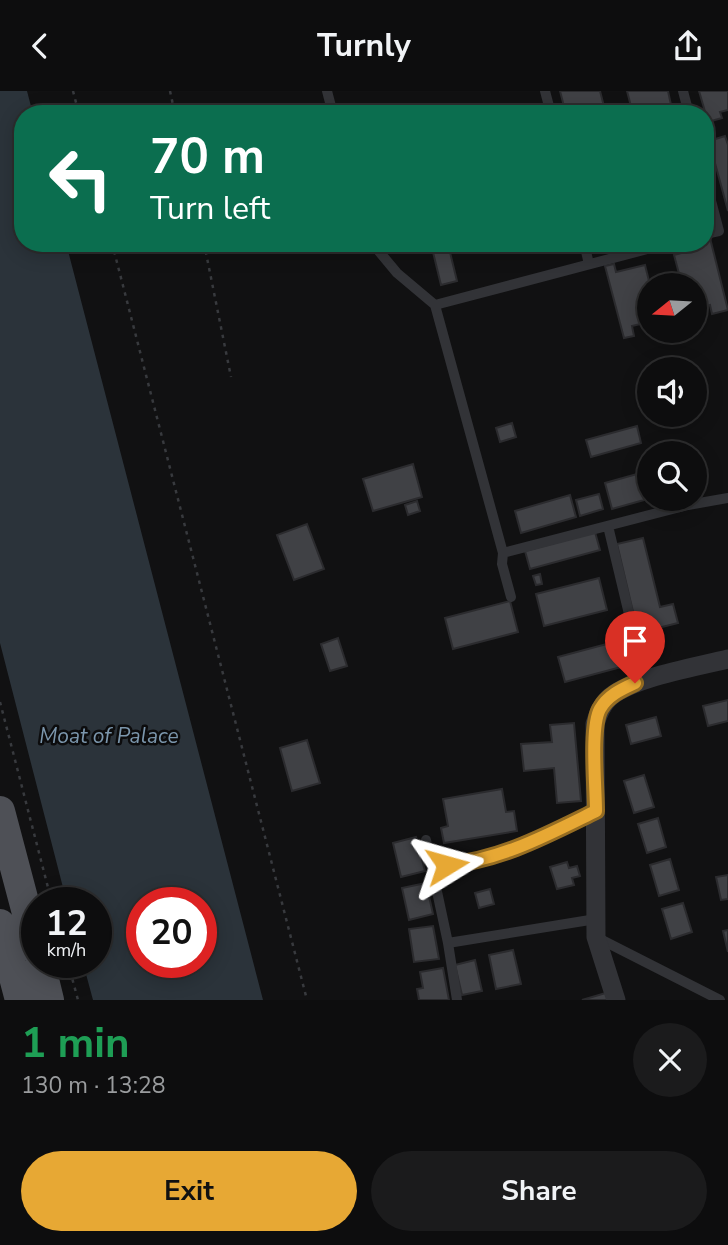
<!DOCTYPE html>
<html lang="en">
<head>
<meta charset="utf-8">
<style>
  body { margin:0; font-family:"Nunito Sans",sans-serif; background:#1b1b1c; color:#f1f3f6; height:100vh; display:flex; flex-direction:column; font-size:26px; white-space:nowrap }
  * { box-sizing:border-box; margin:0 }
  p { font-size:23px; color:#9a9c9e }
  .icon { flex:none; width:38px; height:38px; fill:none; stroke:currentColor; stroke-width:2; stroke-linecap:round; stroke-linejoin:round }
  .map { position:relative; height:909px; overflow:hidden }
  .details { display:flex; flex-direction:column; background:#0d0d0e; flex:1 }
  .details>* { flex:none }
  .top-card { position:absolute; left:14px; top:14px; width:700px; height:147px; border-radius:28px; box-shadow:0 4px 18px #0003,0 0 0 2px #2d2d2e; background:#0b6e4f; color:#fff; overflow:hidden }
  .needle { width:46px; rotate:252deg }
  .buttons { position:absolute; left:637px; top:182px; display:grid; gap:14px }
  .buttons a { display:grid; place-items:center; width:70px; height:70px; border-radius:50%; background:#0d0d0e; box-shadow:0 4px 18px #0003,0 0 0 2px #2d2d2e; font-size:35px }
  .speed { position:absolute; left:21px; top:796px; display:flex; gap:14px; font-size:35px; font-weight:700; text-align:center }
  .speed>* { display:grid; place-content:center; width:91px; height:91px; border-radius:50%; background:#0d0d0e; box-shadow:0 4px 18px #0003,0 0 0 2px #2d2d2e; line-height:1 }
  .speed small { font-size:18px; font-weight:400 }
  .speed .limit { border:10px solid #d22; background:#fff; color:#111 }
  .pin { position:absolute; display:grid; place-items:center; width:60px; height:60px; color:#fff; margin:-72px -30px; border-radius:50% 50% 50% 0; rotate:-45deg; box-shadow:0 0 7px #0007 }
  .pin .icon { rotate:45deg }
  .me { position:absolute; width:77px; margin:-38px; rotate:82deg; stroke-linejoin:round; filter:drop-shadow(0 0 5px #0008) }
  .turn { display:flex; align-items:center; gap:24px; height:147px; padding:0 21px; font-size:32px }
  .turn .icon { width:91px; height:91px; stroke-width:2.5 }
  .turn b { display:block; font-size:49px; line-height:60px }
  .round { display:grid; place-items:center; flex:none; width:74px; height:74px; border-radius:37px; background:#1b1b1c }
  .summary { display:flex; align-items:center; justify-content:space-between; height:119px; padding:0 21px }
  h1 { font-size:42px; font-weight:700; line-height:52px; color:#1e9e55 }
  .button { display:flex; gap:14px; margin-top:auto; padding:14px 21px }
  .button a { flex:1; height:80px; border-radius:42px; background:#e7a834; color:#111; font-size:28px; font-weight:700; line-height:80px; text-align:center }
  .button a+a { background:#1b1b1c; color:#f1f3f6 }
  header { display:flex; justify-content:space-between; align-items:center; height:91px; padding:0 21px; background:#0d0d0e; font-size:32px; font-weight:700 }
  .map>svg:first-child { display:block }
  .water { fill:#2b333a; fill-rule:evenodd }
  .building { fill:#404145; stroke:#2b2b2e; stroke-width:2 }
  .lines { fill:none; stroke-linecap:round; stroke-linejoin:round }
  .path { stroke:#383a3e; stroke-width:2.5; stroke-dasharray:3.5 5; stroke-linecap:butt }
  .service { stroke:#323337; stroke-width:10 }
  .minor { stroke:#323337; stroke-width:19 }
  .primary { stroke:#4e5056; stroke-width:30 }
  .route-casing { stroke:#966d22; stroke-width:18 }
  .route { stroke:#e7a834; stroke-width:12 }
  .labels { text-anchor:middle; stroke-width:5; stroke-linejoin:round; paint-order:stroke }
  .water-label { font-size:21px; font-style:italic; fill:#7b96ac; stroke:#0c0c0d }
</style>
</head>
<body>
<header><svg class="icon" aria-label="back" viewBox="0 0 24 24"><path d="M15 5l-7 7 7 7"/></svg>Turnly<svg class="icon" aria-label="share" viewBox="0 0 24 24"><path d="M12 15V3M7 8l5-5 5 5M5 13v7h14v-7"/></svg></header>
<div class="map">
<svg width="728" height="909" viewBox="0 0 728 909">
  <rect width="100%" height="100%" fill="#111112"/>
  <path class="water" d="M0,0h27l6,23h-10v129h43l197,757h-170l-10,-37h13v-60h-29l-67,-260zM142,812h59v60h-59z"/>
  <path class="building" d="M560,0h40l6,23h-40z
    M627,0h41l5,23h-40z
    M699,0h29v19l-8,2 2,6 -14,4z
    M725,45l3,9v66l-19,-70z
    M710,147l18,72 -16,4 -2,-9 -15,4v-24h-13l-8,-30 22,-6 -1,-6h10v-4z
    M448,153l9,37 -16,4 -9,-37z
    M614,173l2,8 29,-7 5,20 -1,37 -17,4 2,10 -10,2 -19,-72z
    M512,332l4,14 -16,5 -4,-14z
    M637,335l4,17 -50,14 -5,-17z
    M413,373l9,33 -49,14 -10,-32z
    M637,383l7,26 -32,9 -7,-26z
    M599,403l4,15 -23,7 -4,-16z
    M570,404l6,22 -55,16 -6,-22z
    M417,410l3,10 -12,4 -3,-10z
    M307,433l17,45 -30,11 -17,-45z
    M595,441l5,18 -70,19 -5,-18z
    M643,447l17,69 13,-3 5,19 -40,10 -21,-89z
    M540,483l2,10 -6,1 -3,-9z
    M599,487l8,32 -63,16 -8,-32z
    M510,510l8,31 -65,17 -8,-31z
    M338,547l9,28 -17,5 -9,-27z
    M618,550l7,25 -60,16 -7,-25z
    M728,609v21l-20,5 -5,-20z
    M656,626l5,19 -30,8 -5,-19z
    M574,632l7,78 -24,2 -3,-35 -30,3 -3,-27 31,-2 -2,-17z
    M307,649l13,43 -28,8 -12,-43z
    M644,684l10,32 -20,6 -10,-32z
    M502,698l4,23 8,-1 3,20 -73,12 -3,-15 7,-2 -5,-27z
    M658,727l8,29 -19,6 -9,-29z
    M416,746l9,34 -24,6 -8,-34z
    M670,768l9,31 -20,6 -9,-31z
    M567,771l2,6 8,-2 3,10 -8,2 2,7 -17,4 -7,-22z
    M728,784v24l-7,1 -5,-23z
    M426,792l7,31 -24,6 -7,-32z
    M490,798l4,15 -15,4 -4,-15z
    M683,812l9,29 -21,7 -9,-30z
    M433,835l6,33 -25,3 -5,-33z
    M728,839v22l-5,-21z
    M513,859l8,34 -25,5 -7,-34z
    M475,869l7,31 -20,4 -7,-30z
    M443,877l6,32h-30l-2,-11 6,-1 -3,-16z
    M609,901l2,8h-29z"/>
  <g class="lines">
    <path class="path" d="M73,0l6,23
      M170,0l5,23
      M112,152l195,757
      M204,152l27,134
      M0,611l52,201
      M68,872l10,37"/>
    <path class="service" d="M327,0l6,23
      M545,0l6,23
      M683,0l6,23
      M705,87l14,53 -14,3
      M372,152l25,30 38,32 68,248 -1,11 9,33
      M584,152l5,21
      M435,214l235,-62
      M608,435l26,109
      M503,462l185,-48 40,-7
      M426,749l22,103 9,57
      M431,775l58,-8 32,-11 74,-35
      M596,846l124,63
      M448,852l148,-24"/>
    <path class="minor" d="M616,909l-20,-63 -1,-213c3,-10 6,-18 13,-25 21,-21 89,-32 120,-40"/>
    <path class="primary" d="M0,720l37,140
      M0,833l20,76
      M40,872l9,37"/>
  </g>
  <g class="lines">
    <defs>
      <path id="route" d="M447,774c54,-5 100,-30 149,-54 0,-23 -6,-84 4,-102 8,-14 22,-20 35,-26"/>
    </defs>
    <use href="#route" class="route-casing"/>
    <use href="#route" class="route"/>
  </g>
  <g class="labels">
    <g class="water-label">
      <text x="109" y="652">Moat of Palace</text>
    </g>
  </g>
</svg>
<div class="buttons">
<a><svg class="needle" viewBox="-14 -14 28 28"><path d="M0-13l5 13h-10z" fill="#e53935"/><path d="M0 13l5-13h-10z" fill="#9a9c9e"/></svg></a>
<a><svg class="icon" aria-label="sound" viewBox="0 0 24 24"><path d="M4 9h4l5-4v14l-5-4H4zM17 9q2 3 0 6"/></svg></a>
<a><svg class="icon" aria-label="search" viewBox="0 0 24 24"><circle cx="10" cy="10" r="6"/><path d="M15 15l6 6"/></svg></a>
</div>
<div class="speed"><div>12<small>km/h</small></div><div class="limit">20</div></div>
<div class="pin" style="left:635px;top:592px;background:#d93025"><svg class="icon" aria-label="arrive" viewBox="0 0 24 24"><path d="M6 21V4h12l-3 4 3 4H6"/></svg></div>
<svg class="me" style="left:447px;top:774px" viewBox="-20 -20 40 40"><path d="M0-17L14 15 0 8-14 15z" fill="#e7a834" stroke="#fff" stroke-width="4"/></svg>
<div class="top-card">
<div class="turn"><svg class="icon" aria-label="left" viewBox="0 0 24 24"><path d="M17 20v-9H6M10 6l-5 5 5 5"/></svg><div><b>70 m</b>Turn left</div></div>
</div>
</div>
<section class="details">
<div class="summary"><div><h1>1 min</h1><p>130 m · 13:28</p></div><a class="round"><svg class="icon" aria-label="close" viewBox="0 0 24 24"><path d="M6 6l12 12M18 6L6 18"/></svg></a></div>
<div class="button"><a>Exit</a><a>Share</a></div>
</section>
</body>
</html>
